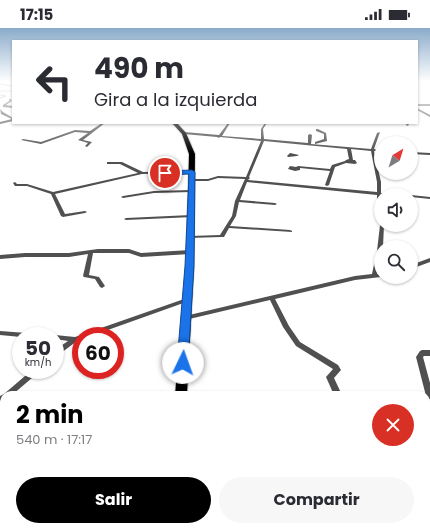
<!DOCTYPE html>
<html lang="es">
<head>
<meta charset="utf-8">
<style>
  body { margin:0; font-family:Poppins,sans-serif; background:#f7f7f7; color:#2b2b33; height:100vh; display:flex; flex-direction:column; font-size:15px; white-space:nowrap }
  * { box-sizing:border-box; margin:0 }
  p { font-size:13px; color:#7c7c81 }
  .icon { flex:none; width:22px; height:22px; fill:none; stroke:currentColor; stroke-width:2; stroke-linecap:round; stroke-linejoin:round }
  .map { position:relative; flex:1; overflow:hidden }
  .side { position:absolute; left:0px; top:363px; width:430px; height:140px; display:flex; flex-direction:column; background:#fff; border-radius:12px 12px 0 0; box-shadow:0 1px 3px #0004 }
  .side>* { flex:none }
  .banner { position:absolute; left:12px; top:12px; width:406px; height:84px; border-radius:0px; box-shadow:0 1px 3px #0004; background:#fff; color:#2b2b33; overflow:hidden }
  .needle { width:26px; rotate:38deg }
  .fabs { position:absolute; left:374px; top:108px; display:grid; gap:8px }
  .fabs a { display:grid; place-items:center; width:44px; height:44px; border-radius:50%; background:#fff; box-shadow:0 1px 3px #0004; font-size:20px }
  .speed { position:absolute; left:12px; top:299px; display:flex; gap:8px; font-size:20px; font-weight:700; text-align:center }
  .speed>* { display:grid; place-content:center; width:52px; height:52px; border-radius:50%; background:#fff; box-shadow:0 1px 3px #0004; line-height:1 }
  .speed small { font-size:10px; font-weight:400 }
  .speed .limit { border:6px solid #d22; background:#fff; color:#111 }
  .pin { position:absolute; display:grid; place-items:center; width:34px; height:34px; color:#fff; margin:-17px; border:2px solid #fff; border-radius:50%; box-shadow:0 1px 4px #0007 }
  .me { position:absolute; width:44px; margin:-22px; rotate:3deg; stroke-linejoin:round; filter:drop-shadow(0 0 3px #0008) }
  .turn { display:flex; align-items:center; gap:14px; height:84px; padding:0 16px; font-size:18px }
  .turn .icon { width:52px; height:52px; stroke-width:2.5 }
  .turn b { display:block; font-size:28px; line-height:34px }
  .round { display:grid; place-items:center; flex:none; width:42px; height:42px; border-radius:21px; background:#f7f7f7 }
  .summary { display:flex; align-items:center; justify-content:space-between; height:68px; padding:0 16px }
  h1 { font-size:24px; font-weight:700; line-height:30px; color:#000 }
  .cta { display:flex; gap:8px; margin-top:auto; padding:8px 16px }
  .cta a { flex:1; height:46px; border-radius:24px; background:#000; color:#fff; font-size:16px; font-weight:700; line-height:46px; text-align:center }
  .cta a+a { background:#f7f7f7; color:#2b2b33 }
  .status { display:flex; justify-content:space-between; align-items:center; height:28px; padding:0 20px; background:#fff; direction:ltr }
  .status svg { height:11px; fill:currentColor }
  .map>svg:first-child { display:block }
  .lines { fill:none; stroke-linecap:round; stroke-linejoin:round }
  .stream { stroke:#9e9e9e; stroke-width:1 }
  .primary-casing { stroke:#dbdbdb; stroke-width:2 }
  .minor { fill:#505050; fill-rule:evenodd }
  .tertiary { fill:#505050; fill-rule:evenodd }
  .primary { fill:#000; fill-rule:evenodd }
  .route { fill:#1a73e8; stroke:#114b97 }
</style>
</head>
<body>
<div class="status"><b>17:15</b><svg viewBox="0 0 49 12"><path d="M0 12V9h3v3zM5 12V6h3v6zM10 12V3h3v9zM15 12V0h3v12zM26 1h20v11H26zM47 4h2v5h-2z"/></svg></div>
<div class="map">
<svg width="430" height="503" viewBox="0 0 430 503">
  <rect width="100%" height="100%" fill="#fff"/>
  <g class="lines">
    <path class="stream" d="M0,63h13
      M0,67l6,1 -6,2"/>
    <defs>
      <path id="primary" d="M172,95h5l9,10 9,21 -1,112 -7,129h-12l11,-129 3,-112 -7,-20z
        M150,499h16v4h-16z"/>
    </defs>
    <use href="#primary" class="primary-casing"/>
    <path class="minor" d="M0,55l13,2v2l-13,-2z
      M9,71h2l1,2 -6,4 7,1v2l-10,-1v-2l6,-4z
      M417,76h13v2h-13z
      M0,81l3,3 10,6v3l-13,3v-2l12,-3 -11,-5z
      M102,95h3l-22,17 9,2 -5,5 -2,-1 3,-3 -10,-3 10,-7 -13,-1 -34,12 -20,-4 2,-1 18,3 34,-12 15,1z
      M228,95h2l-8,13 39,3v-10l4,-6h2l-4,6 1,10 44,4v-8l2,-1 2,1 -1,9 60,5 6,-16 3,-1 -6,17 7,1v2l-7,-1 7,31v11l13,1 2,1h-15v28l-2,-1 -2,-12v-15l-130,-13 -7,18 35,3 2,1 -2,1 -36,-3 -3,14 -6,10 60,4 2,1v1l-63,-4 -5,9h-2l-34,1v-1l2,-1 30,-1 12,-19 3,-15 10,-22 -27,-1 -10,3h-17v-2h17l10,-3 28,1 15,-36 -41,-4 -1,1 -2,-1 -33,-3 -2,-1 2,-1 35,3zM264,113l83,8 2,10 -3,1 -1,1 -13,4 -2,4 -32,-3 -2,1 -6,-1 -2,3 7,2 5,-1v-2l30,3 -5,14 2,1 2,-1 6,-18 11,-4 9,1 2,-1 -2,-3h-2l-2,-11 20,2 6,31v10l-129,-12 2,-2 -1,-1z
      M405,95h3l1,2 -2,1z
      M316,101h2l8,4 1,8 -12,3v-2l9,-3v-5l-8,-3z
      M411,124l19,1v2l-19,-1z
      M290,125l9,2 -2,1 -9,1 -1,-1z
      M107,134h15l21,10 49,-1 2,1 -2,1 -50,1 -87,20 10,20 20,-3 2,1 -2,1 -22,4 -2,-1 -10,-22 -24,-8h-12l-2,-3 2,-1 2,2h10l26,8 85,-19 -18,-9h-13z
      M411,136l2,1v2l-2,1z
      M191,162l2,1 -1,1 -38,1 -31,5 -2,-1 2,-1 31,-5z
      M410,167h1l19,2v2l-19,-2v-2z
      M191,187h2v2l-67,3 -2,-1 2,-1z
      M381,196v1h3l-1,22h-2v11l-4,16 4,-1v4l-26,3 -80,19 14,27 11,16 38,23 3,5 -7,8 8,17h-8l-8,-18 7,-8 -37,-23 -13,-19 -13,-27 -85,20h-2l-1,-2 1,-2h2l170,-40 17,-2 5,-23 3,-26z
      M98,221h31l12,4 49,-3 3,2 -3,2 -49,3 -12,-4h-36l-4,22 10,2 6,9 -3,2 -2,-1 -5,-8 -11,-2 -1,-1 5,-22 -19,3h-44l-25,2v-4l25,-2h44z
      M430,230v4l-19,7v-4z
      M187,270l2,1 1,1 -1,1 -98,35h-10v3l-4,2 -20,15 -2,1v-7l13,-9 -13,-2v-3h-3l1,-1h2l20,2 6,-2z
      M0,303l40,3h2l1,2h-22v1l-21,-2z
      M422,322h8v6h-6l-1,1 7,26v16l-3,-1 -1,-2 -10,-39 4,-6z
      M32,342h9l-2,2 -27,23h-8v6l-4,2v-7l4,-2z
      M426,395h4v8h-4z"/>
    <path class="tertiary" d="M417,80l13,7v2l-13,-7z"/>
    <use href="#primary" class="primary"/>
  </g>
  <linearGradient id="sky" x2="0" y2="1"><stop stop-color="#8aabca"/><stop offset="0.43" stop-color="#fff"/><stop offset="1" stop-color="#fff" stop-opacity="0"/></linearGradient>
  <rect width="430" height="125" fill="url(#sky)"/>
  <path class="route" d="M192,142l3,2 -1,94 -6,97 -1,3h-8l-2,-3 8,-97 4,-92 -24,1 -3,-2 3,-2z"/>
</svg>
<div class="fabs">
<a><svg class="needle" viewBox="-14 -14 28 28"><path d="M0-13l5 13h-10z" fill="#e53935"/><path d="M0 13l5-13h-10z" fill="#7c7c81"/></svg></a>
<a><svg class="icon" aria-label="sound" viewBox="0 0 24 24"><path d="M4 9h4l5-4v14l-5-4H4zM17 9q2 3 0 6"/></svg></a>
<a><svg class="icon" aria-label="search" viewBox="0 0 24 24"><circle cx="10" cy="10" r="6"/><path d="M15 15l6 6"/></svg></a>
</div>
<div class="speed"><div>50<small>km/h</small></div><div class="limit">60</div></div>
<div class="pin" style="left:165px;top:145px;background:#d93025"><svg class="icon" aria-label="arrive" viewBox="0 0 24 24"><path d="M6 21V4h12l-3 4 3 4H6"/></svg></div>
<svg class="me" style="left:183px;top:335px" viewBox="-20 -20 40 40"><circle r="19" fill="#fff"/><path d="M0-13L10 11 0 6-10 11z" fill="#1a73e8"/></svg>
<div class="banner">
<div class="turn"><svg class="icon" aria-label="left" viewBox="0 0 24 24"><path d="M17 20v-9H6M10 6l-5 5 5 5"/></svg><div><b>490 m</b>Gira a la izquierda</div></div>
</div>
<section class="side">
<div class="summary"><div><h1>2 min</h1><p>540 m · 17:17</p></div><a class="round" style="background:#d93025;color:#fff"><svg class="icon" aria-label="close" viewBox="0 0 24 24"><path d="M6 6l12 12M18 6L6 18"/></svg></a></div>
<div class="cta"><a>Salir</a><a>Compartir</a></div>
</section>
</div>
</body>
</html>
